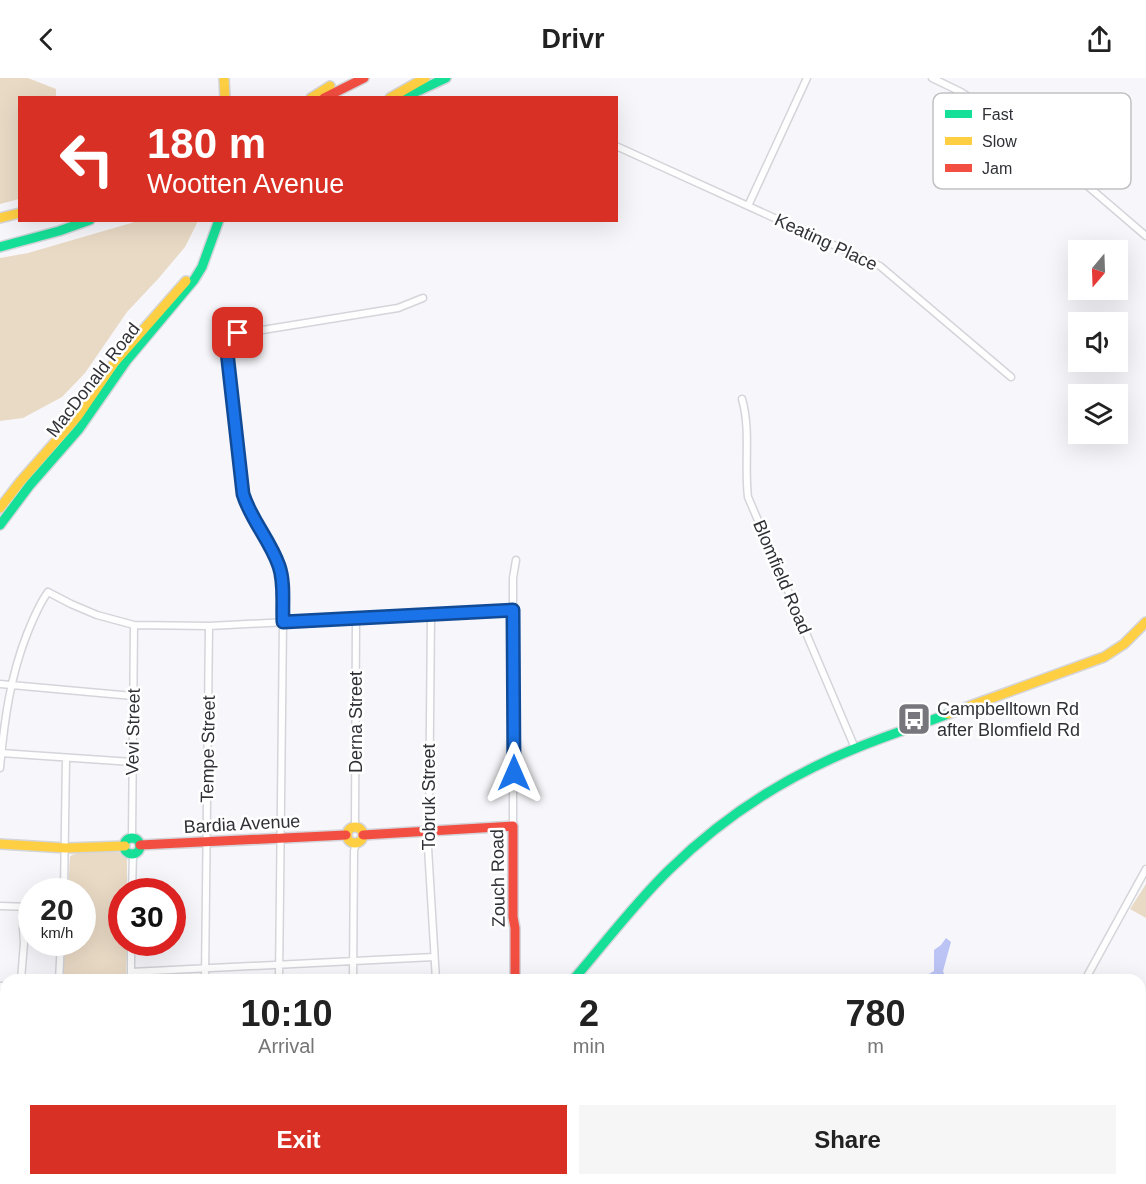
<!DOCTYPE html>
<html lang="en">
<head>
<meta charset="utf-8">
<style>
  body { margin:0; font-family:Helvetica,sans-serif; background:#f6f6f6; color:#222; height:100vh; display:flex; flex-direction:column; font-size:22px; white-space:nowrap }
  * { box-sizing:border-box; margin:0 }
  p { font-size:20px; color:#767676 }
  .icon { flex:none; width:33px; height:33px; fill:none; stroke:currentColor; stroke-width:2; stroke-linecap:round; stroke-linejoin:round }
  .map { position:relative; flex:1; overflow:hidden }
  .drawer { position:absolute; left:0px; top:896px; width:1146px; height:212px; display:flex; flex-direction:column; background:#fff; border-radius:18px 18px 0 0; box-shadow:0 6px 24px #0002 }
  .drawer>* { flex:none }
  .top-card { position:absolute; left:18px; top:18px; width:600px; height:126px; border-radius:0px; box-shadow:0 6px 24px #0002; background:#d93025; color:#fff; overflow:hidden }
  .needle { width:39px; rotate:199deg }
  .tools { position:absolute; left:1068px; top:162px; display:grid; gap:12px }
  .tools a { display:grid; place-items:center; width:60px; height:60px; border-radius:0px; background:#fff; box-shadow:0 6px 24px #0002; font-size:30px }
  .speed { position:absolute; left:18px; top:800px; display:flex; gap:12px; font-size:30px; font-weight:700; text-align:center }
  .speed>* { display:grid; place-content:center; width:78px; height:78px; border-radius:50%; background:#fff; box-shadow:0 6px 24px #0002; line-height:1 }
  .speed small { font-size:15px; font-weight:400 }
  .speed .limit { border:9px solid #d22; background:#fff; color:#111 }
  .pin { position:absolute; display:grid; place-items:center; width:51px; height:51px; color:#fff; margin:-26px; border-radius:12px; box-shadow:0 3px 9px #0006 }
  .me { position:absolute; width:66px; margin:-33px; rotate:0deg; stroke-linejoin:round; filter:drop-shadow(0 0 4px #0008) }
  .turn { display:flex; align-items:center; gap:21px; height:126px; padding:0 30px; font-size:27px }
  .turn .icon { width:78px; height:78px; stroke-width:2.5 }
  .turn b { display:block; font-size:42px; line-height:51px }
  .eta { display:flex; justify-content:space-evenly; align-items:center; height:102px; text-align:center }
  .eta b { font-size:36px; font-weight:600; line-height:42px }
  .button { display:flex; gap:12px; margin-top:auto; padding:12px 30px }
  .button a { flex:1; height:69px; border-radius:0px; background:#d93025; color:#fff; font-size:24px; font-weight:600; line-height:69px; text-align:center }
  .button a+a { background:#f6f6f6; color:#222 }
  header { display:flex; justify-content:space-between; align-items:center; height:78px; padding:0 30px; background:#fff; font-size:27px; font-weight:600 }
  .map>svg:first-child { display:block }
  .green { fill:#e9dac5 }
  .water { fill:#bcc4f5 }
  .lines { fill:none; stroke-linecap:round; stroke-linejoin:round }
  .street-casing { stroke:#d4d5da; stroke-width:9 }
  .fast-casing { stroke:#d4d5da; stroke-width:12 }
  .slow-casing { stroke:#d4d5da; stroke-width:12 }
  .jam-casing { stroke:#d4d5da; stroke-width:12 }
  .street { stroke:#fefefe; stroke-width:6 }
  .fast { stroke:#16e098; stroke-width:9 }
  .slow { stroke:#ffcf43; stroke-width:9 }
  .jam { stroke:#f24e42; stroke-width:9 }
  .route-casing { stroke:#114b97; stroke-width:15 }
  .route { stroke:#1a73e8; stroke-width:10 }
  .labels { text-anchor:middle; stroke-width:5; stroke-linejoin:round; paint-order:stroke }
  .street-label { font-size:18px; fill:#303137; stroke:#fff }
  .poi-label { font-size:18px; fill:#303137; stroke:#fff; text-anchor:start }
  .key { fill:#fff; stroke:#c1c1c3; stroke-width:1.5 }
  .key-label { font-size:16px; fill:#303137 }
</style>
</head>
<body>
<header><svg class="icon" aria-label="back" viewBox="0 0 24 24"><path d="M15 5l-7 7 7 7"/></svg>Drivr<svg class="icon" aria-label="share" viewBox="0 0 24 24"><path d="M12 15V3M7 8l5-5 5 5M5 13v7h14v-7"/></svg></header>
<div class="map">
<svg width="1146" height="1106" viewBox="0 0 1146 1106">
  <rect width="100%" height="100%" fill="#f7f7fb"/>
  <path class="green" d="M0,0h28l28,11v8l-36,1 -1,101 -19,5z
    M138,143h60l-13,26 -27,32 -31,33 -42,61 -23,24 -39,21 -23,3v-163l28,-5z
    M111,774c8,0 14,0 16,8v31h-5v51h5l-1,37h-63l2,-37h17v-51h-14l2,-35 7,-3z
    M1146,806v34l-16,-9z
    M1140,958l6,1v63l-6,-5z
    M822,1101h55v5h-55z
    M926,1101h162l7,5h-163z"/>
  <path class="water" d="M946,860l5,4 -8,29 3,8h-17v-5l5,-3v-21l7,-5z
    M1146,1029v76l-19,-4h13v-67z
    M879,1101h40l6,5h-46z"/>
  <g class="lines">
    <defs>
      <path id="street" d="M932,0l29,14 59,36 126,108
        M616,68l264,120 131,111
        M748,128l59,-128
        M742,321c9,31 2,66 6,98l107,251
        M431,536l-2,212 -2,5 9,149
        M0,606l133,12
        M1,675l131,9
        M0,690c4,-46 10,-91 27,-134 6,-15 12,-30 21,-42l23,12 26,11 37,10 75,1 304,-16
        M355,748l1,-208
        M513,748v-248l3,-18
        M132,760l2,-213
        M64,813l2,-133
        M132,813l1,-37
        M0,828l32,1
        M131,894l303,-15
        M21,902l3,-37 -1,-15v-21
        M59,902l2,-38
        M131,902v-38
        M205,902l4,-354
        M279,902l4,-358c-1,-18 2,-39 -4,-56 -9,-26 -28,-46 -36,-72l-16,-136c0,-13 -2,-18 11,-24l160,-26 25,-10
        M353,902l1,-129 2,-8
        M1085,902l61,-111
        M0,908h6
        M0,942l6,-1
        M0,987h6
        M0,1066h5l-2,-38
        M512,1106v-5"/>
      <path id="fast" d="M403,20l43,-20
        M0,169l59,-16 31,-11
        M0,447l30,-40 49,-56 48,-69 67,-80 8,-13 17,-47
        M124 768a8 8 0 1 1 16 0a8 8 0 1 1-16 0Z
        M573,902c32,-37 61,-76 96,-110 53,-52 116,-93 185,-121 31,-13 63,-23 94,-35
        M4,1106h54"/>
      <path id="slow" d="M224,0l1,20
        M311,20l19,-12
        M390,20l35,-20
        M0,140l20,-5
        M0,430l20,-26 58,-66 36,-53 72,-82
        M948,636l156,-57 20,-13 22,-22
        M347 757a8 8 0 1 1 16 0a8 8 0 1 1-16 0Z
        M0,766l66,4 59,-2
        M241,1106l45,-5"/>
      <path id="jam" d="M324,20l40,-20
        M363,757l150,-9v91l2,11v52
        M140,767l206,-10"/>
    </defs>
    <use href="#street" class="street-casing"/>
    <use href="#fast" class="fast-casing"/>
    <use href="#slow" class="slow-casing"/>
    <use href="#jam" class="jam-casing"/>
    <use href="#street" class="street"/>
    <use href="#fast" class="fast"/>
    <use href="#slow" class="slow"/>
    <use href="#jam" class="jam"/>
  </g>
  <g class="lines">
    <defs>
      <path id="route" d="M238,255c-9,5 -11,9 -11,19l16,142c8,26 27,46 36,72 6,17 3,38 4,56l230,-12 1,163"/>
    </defs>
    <use href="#route" class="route-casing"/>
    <use href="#route" class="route"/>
  </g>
  <defs>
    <symbol id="bus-square" viewBox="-11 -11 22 22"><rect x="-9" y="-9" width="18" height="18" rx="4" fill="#76767c" stroke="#fff"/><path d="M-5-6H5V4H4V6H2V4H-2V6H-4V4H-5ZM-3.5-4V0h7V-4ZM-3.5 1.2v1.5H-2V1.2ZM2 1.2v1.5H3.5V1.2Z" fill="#fff"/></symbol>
  </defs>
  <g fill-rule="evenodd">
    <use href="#bus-square" x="895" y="622" width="38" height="38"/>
  </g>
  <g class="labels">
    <g class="street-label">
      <text transform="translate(826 164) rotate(25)" y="6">Keating Place</text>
      <text transform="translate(93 302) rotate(-52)" y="6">MacDonald Road</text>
      <text transform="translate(782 499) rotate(67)" y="6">Blomfield Road</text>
      <text transform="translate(356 644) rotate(-90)" y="6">Derna Street</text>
      <text transform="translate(133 654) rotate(-89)" y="6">Vevi Street</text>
      <text transform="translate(208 671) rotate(-89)" y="6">Tempe Street</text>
      <text transform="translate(429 719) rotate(-90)" y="6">Tobruk Street</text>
      <text transform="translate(242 746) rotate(-3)" y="6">Bardia Avenue</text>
      <text transform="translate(498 800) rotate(-91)" y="6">Zouch Road</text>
    </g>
    <g class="poi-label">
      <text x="937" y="637">Campbelltown Rd<tspan x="937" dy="21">after Blomfield Rd</tspan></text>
    </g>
  </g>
  <rect x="933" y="15" width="198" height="96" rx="9" class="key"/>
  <rect x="945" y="32" width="27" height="8" fill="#16e098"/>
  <rect x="945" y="59" width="27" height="8" fill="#ffcf43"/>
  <rect x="945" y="86" width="27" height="8" fill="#f24e42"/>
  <g class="key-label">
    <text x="982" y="42">Fast</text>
    <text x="982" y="69">Slow</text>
    <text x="982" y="96">Jam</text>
  </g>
</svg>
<div class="tools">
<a><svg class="needle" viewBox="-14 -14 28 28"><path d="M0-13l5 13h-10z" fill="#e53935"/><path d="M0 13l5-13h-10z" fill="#767676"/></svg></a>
<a><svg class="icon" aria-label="sound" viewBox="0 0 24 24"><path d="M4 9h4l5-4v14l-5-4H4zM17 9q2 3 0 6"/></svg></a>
<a><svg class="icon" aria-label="layers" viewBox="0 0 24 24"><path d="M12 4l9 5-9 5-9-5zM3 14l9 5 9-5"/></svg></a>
</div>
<div class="speed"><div>20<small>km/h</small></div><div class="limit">30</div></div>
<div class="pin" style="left:238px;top:255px;background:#d93025"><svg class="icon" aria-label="arrive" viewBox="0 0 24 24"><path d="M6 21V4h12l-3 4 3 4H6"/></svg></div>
<svg class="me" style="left:514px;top:695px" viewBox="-20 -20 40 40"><path d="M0-17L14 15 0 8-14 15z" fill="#1a73e8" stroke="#fff" stroke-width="4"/></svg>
<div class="top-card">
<div class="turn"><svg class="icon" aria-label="left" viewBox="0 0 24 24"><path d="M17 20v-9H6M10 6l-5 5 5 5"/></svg><div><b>180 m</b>Wootten Avenue</div></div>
</div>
<section class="drawer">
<div class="eta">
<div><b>10:10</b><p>Arrival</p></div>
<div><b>2</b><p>min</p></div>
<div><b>780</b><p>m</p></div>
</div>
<div class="button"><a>Exit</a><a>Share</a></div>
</section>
</div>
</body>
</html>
